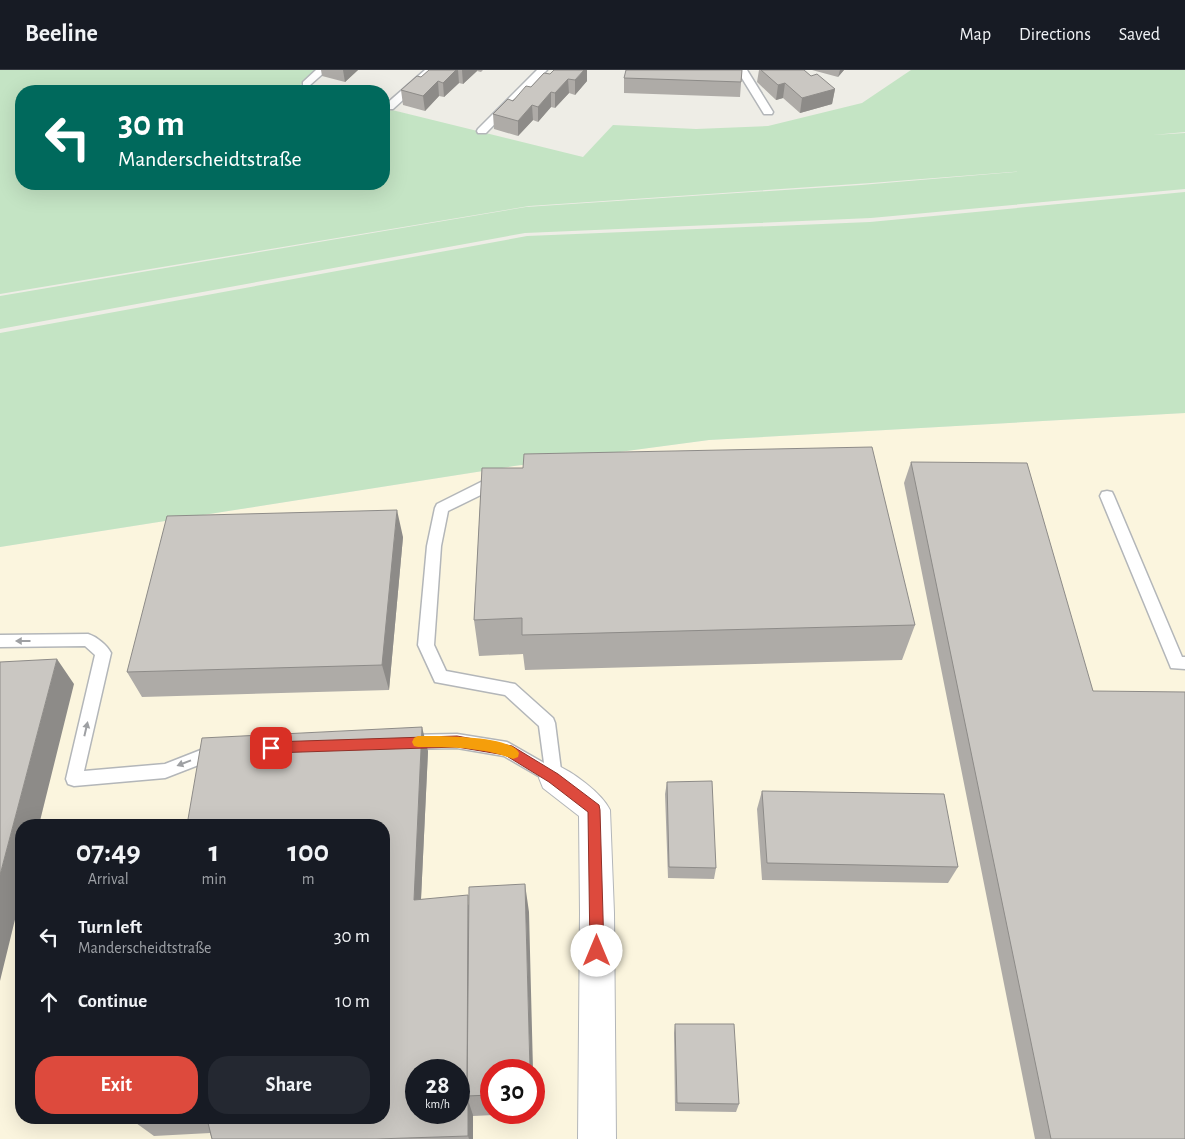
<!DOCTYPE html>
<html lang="en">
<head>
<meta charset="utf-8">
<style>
  body { margin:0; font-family:"Alegreya Sans",sans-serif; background:#242831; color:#f1f3f6; height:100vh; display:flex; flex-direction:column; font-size:19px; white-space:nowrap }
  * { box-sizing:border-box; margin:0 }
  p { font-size:16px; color:#9ea1a6 }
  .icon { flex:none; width:28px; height:28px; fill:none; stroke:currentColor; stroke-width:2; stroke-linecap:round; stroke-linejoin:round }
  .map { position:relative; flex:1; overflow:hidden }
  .sheet { position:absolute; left:15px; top:749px; width:375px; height:305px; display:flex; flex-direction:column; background:#171b24; border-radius:20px; box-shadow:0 5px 20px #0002 }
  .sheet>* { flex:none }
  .hud { position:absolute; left:15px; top:15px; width:375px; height:105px; border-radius:20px; box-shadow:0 5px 20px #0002; background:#00695c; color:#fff; overflow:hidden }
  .speed { position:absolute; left:405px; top:989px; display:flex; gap:10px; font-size:25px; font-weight:700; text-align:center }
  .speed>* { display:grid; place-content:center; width:65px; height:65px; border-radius:50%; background:#171b24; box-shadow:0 5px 20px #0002; line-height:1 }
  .speed small { font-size:12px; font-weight:400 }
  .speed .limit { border:8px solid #d22; background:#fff; color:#111 }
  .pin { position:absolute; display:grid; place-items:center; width:42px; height:42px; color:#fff; margin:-21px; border-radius:10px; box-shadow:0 2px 8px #0006 }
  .me { position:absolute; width:55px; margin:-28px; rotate:0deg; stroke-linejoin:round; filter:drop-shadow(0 0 4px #0008) }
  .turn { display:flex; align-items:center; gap:18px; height:105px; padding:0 20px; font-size:22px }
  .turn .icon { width:65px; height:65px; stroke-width:2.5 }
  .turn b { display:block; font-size:35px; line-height:42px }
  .eta { display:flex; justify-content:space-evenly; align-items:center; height:85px; text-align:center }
  .eta b { font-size:30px; font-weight:700; line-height:35px }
  .cta { display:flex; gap:10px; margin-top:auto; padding:10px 20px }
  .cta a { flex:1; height:58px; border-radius:20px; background:#dd4a3d; color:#fff; font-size:20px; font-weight:700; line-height:58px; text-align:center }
  .cta a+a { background:#242831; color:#f1f3f6 }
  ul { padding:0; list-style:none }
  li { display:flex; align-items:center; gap:15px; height:65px; padding:0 20px }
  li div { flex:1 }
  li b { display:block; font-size:19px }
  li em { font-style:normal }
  header { display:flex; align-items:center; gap:30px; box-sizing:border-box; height:70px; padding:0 25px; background:#171b24; border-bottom:1px solid #363941 }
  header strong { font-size:24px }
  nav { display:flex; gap:28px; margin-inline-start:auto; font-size:18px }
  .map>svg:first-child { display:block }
  .commercial { fill:#fbf5de; fill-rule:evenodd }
  .green { fill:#c4e4c4 }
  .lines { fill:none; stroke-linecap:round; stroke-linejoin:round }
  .service-casing { stroke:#b3b6b9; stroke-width:3 }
  .minor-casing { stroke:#b3b6b9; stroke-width:2 }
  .service { fill:#fff; fill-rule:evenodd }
  .minor { fill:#fff; fill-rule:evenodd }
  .wall { fill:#aeaba7 }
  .shaded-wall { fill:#8d8b88 }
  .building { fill:#cac7c2; stroke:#8d8b88; fill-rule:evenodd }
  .oneway { fill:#9ea0a3 }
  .route { fill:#dd4a3d; stroke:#903028 }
  .slow { fill:#f59e0b }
</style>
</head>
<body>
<header>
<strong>Beeline</strong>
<nav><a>Map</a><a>Directions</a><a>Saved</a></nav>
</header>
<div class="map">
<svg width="1185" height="1069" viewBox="0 0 1185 1069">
  <rect width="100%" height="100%" fill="#eeede6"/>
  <path class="commercial" d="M1185,343v726h-1185v-592l514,-81 195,-26zM21,755h363v293h-363zM416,1000h43v42h-43zM491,1000h43v42h-43z"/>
  <path class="green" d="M0,0h318l-19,16 18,5h-296v93h363v-76l199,49 30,-32 83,4 72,-3 94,-23 49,-33h274v62l-32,3 32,-2v56l-314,29 -346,15 -525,96v-33l526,-89 335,-22 177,-15 -167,13 -342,23 -529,88z
    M1185,122v221l-476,27 -195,26 -514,81v-214l527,-97 343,-14z"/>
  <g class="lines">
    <defs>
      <path id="service" d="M316,0h11l-18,16h-6v-4z
        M425,0h11l-43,39h-8v-4z
        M537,0h10l-61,63h-8l-1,-2 1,-2z
        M737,0h10l26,42 -1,2h-8z
        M498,408l5,1 2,4 -2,4 -10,2 -45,22 -7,35 -7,99 12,26 69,13 38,34 2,5 7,55 -2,5 -6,2 -50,-29 -47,-8 -51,1 -6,-2 -2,-5 2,-5 6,-2 51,-1 50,8 37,21 -5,-37 -34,-31 -70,-13 -17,-37 9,-99 8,-38 2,-4 48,-24z
        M1107,421l5,1 2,4 68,161h3v12l-14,-1 -2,-5 -69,-167 2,-4z
        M88,564c9,3 19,11 23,19l-27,118 81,-7 51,-20 6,2 2,5 -2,5 -57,22 -91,8 -6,-2 -2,-5 29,-124 -10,-9 -85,1v-12z"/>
      <path id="minor" d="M554,694c18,7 48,29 56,46l4,103 2,226h-38l2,-226 -1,-97 -36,-28 -4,-10 4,-10z"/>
    </defs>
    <use href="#service" class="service-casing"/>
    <use href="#minor" class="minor-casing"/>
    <use href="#service" class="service"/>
    <use href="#minor" class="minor"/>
  </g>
  <path class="wall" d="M321,0h37l-13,12 -23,-6z
    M429,0h54l-2,2 -4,-1 -14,13 -4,-1 -15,14 -5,-1 -14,15 -22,-6 -2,-15 20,-13z
    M742,0l-2,27 -116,-4v-15z
    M759,0h45l7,6 24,13 -3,15 -32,9 -17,-15 -7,2 -19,-18z
    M812,0h32l-6,7z
    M544,3l43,8 -12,14 -6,-2 -14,15 -4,-1 -13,15 -5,-2 -15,16 -24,-7 -1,-15 38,-27z
    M911,392l182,229 92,448h-150l-131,-656z
    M482,398l433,157 -13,35 -377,10 -2,-16 -44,2 -5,-36z
    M403,467l-14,153 -247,7 -15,-25z
    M428,681l-7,148 108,13 -38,158v42h43v-3v4l-61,3v-1v24h-261l-2,-6 -56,3 -18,-13z
    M667,712l49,86 -2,11 -46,-1 -3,-84z
    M762,721l196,76 -10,16 -186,-3 -5,-71z
    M675,954l64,80 -3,8 -61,-1 -1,-78z"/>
  <path class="shaded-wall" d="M343,0h15l-13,12z
    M456,0h2l1,13 -15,14 -1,-14z
    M462,0h15v1l-14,13z
    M584,0h3v11l-12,14v-15z
    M840,0h4l-6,7z
    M568,9l1,14 -14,15v-15z
    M438,11l1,15 -14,15 -2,-15z
    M785,13l-2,15 -7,2 2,-15z
    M835,19l-3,15 -32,9 2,-15z
    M551,22v15l-13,15v-15z
    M532,35l1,15 -15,16v-15z
    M397,440l6,27 -14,153 -7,-25z
    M57,589l17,25 -35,141h-18v70l-21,86v-106z
    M422,657l6,24 -8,169 -6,-20z
    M525,814l4,28 4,158h-3z
    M468,1030l5,15v24h-4l-1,-3z"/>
  <path class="building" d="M429,0h27l-13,13 -5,-2 -15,15 -22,-6 16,-14 4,1z
    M554,0h30l-9,10 -7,-1 -13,14 -4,-1 -13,15 -6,-2 -14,16 -25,-7 15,-15 5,2 13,-15 5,1 13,-14 6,1z
    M626,0h116l-1,12 -117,-4z
    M761,0h43l7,6 6,-2 18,15 -33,9 -17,-15 -7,2z
    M872,377l43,178 -393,10v-17l-48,2 8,-152h41l1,-14z
    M911,392l116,1 66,228 92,1v447h-134z
    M397,440l-15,155 -255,7 40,-156z
    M57,589l-57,216v-213z
    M422,657l-8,173 54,-5 -1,201 1,4v36l-92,3h-164l-5,-20 -71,4 1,-5h247v-293h-197l15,-87zM416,1000h43v42h-43z
    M712,711l4,87 -47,-1 -2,-85z
    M762,721l182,3 14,73 -191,-4z
    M525,814l5,186h-39v25l-24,1 2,-209z
    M675,954h59l5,80 -62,-1z"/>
  <defs><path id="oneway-solid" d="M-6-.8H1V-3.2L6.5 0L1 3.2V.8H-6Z" transform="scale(1.25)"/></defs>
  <g class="oneway">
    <use href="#oneway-solid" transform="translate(23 571) rotate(180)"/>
    <use href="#oneway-solid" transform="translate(86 659) rotate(-77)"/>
    <use href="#oneway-solid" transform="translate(184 693) rotate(159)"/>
  </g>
  <path class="route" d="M457,666l55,10 46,28 41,31 1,5 4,141 -2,4 -5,2 -5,-2 -2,-4 -2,-139 -39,-30 -44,-27 -48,-8 -186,6 -4,-1 -2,-4 2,-4 4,-2z"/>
  <path class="slow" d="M418,666c19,0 93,-1 101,17l-1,4 -5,2c-30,-12 -63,-12 -95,-12l-4,-1 -2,-4 2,-4z"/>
</svg>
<div class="speed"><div>28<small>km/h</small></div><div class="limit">30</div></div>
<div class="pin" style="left:271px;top:678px;background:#d93025"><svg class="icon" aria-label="arrive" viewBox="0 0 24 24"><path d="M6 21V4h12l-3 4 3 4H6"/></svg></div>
<svg class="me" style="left:597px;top:881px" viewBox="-20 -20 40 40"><circle r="19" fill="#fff"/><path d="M0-13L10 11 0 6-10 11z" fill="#dd4a3d"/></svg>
<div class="hud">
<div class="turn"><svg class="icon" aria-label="left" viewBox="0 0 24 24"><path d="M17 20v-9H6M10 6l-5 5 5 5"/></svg><div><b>30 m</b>Manderscheidtstraße</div></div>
</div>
<section class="sheet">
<div class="eta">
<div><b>07:49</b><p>Arrival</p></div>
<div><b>1</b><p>min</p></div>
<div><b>100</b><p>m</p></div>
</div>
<ul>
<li><svg class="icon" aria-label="left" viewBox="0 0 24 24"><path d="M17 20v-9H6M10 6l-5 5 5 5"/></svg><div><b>Turn left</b><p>Manderscheidtstraße</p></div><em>30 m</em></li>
<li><svg class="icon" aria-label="ahead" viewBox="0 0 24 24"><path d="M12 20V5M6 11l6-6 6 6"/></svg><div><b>Continue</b></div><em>10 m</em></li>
</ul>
<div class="cta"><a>Exit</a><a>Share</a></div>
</section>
</div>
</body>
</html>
